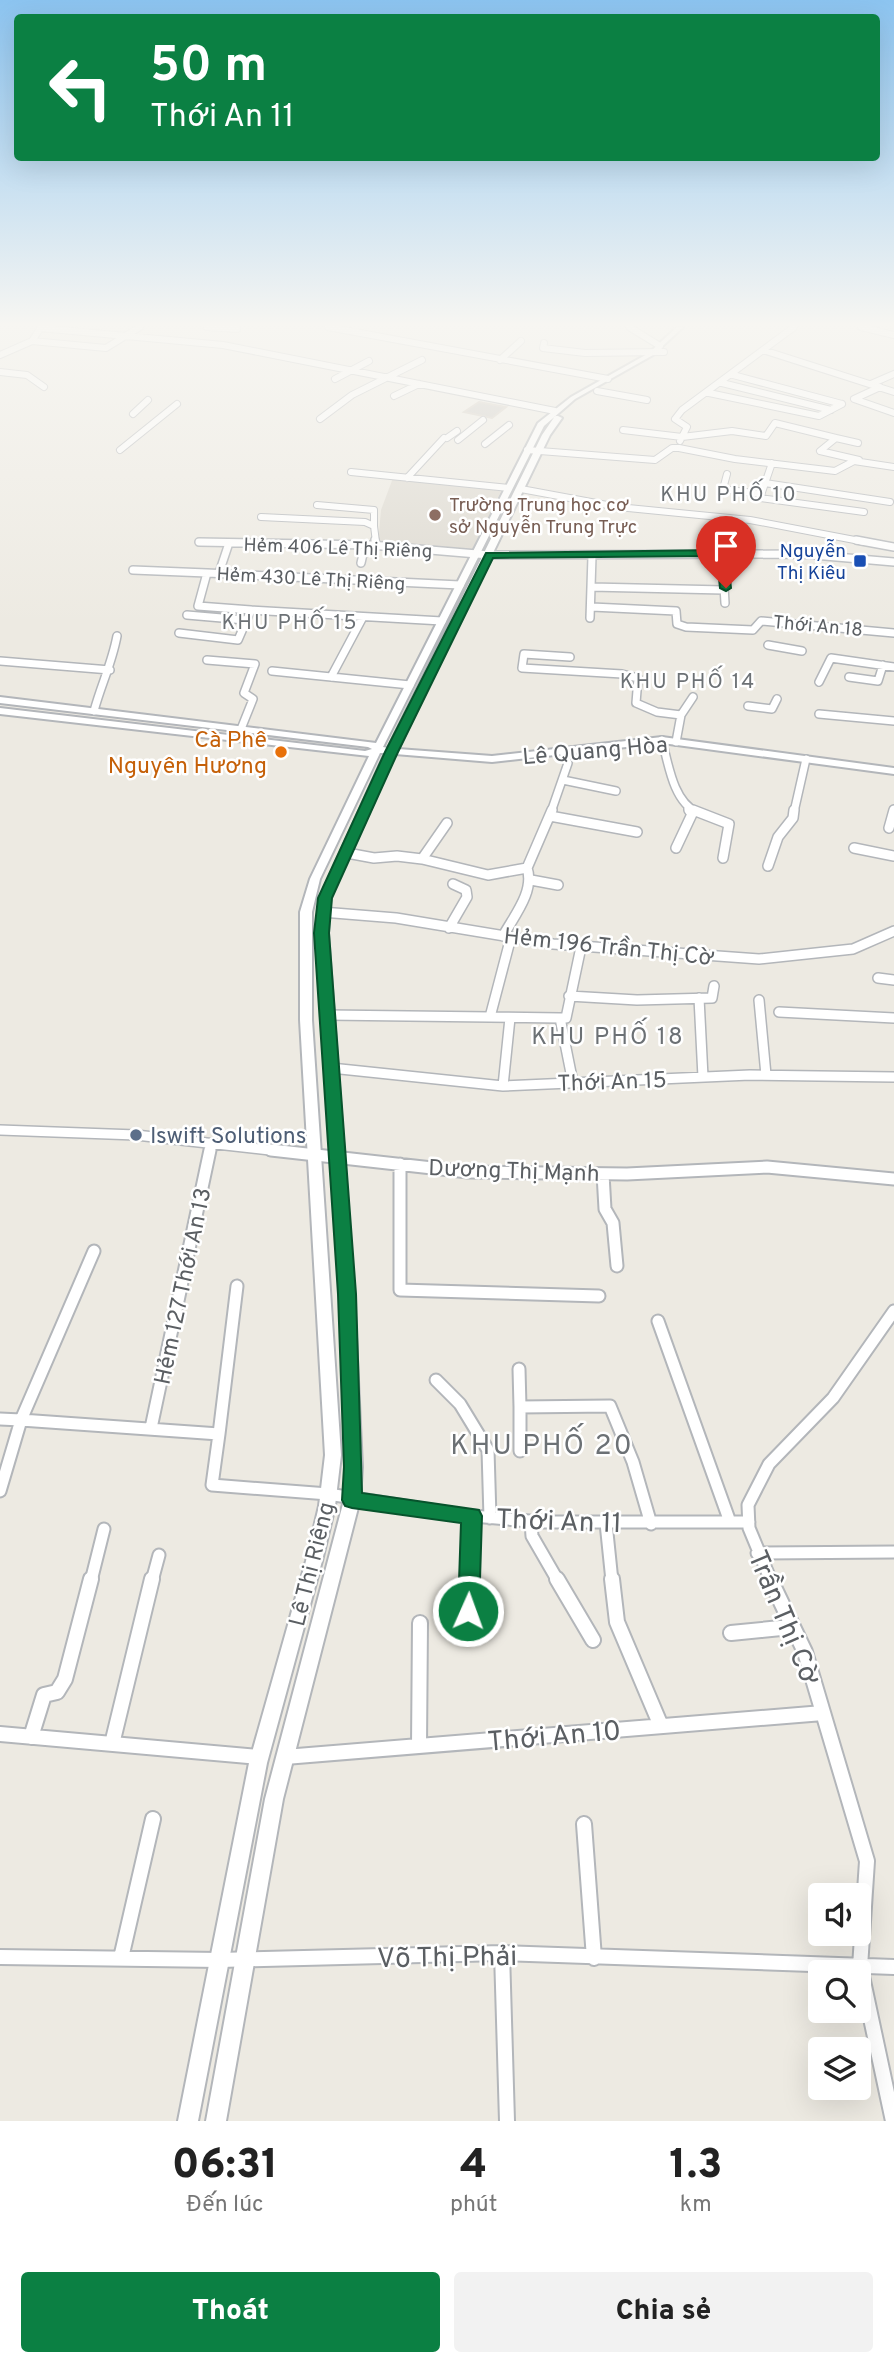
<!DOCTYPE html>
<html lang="vi">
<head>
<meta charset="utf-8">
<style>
  body { margin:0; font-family:Overpass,sans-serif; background:#f2f2f2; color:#222; height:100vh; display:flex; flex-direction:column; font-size:26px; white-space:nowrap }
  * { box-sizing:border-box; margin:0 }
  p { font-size:23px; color:#767676 }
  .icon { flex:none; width:38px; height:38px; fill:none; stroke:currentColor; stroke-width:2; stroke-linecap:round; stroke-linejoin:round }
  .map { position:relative; height:2121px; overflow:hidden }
  .panel { display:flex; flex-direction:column; background:#fff; flex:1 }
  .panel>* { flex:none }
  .guide { position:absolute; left:14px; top:14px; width:866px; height:147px; border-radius:7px; box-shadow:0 7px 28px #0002; background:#0b8043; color:#fff; overflow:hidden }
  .buttons { position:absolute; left:808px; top:1883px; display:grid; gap:14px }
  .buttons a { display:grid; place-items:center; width:63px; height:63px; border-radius:7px; background:#fff; box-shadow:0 7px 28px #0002; font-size:35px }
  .pin { position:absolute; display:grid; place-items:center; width:60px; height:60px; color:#fff; margin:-72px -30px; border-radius:50% 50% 50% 0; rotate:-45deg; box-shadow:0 0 7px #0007 }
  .pin .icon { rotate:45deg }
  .me { position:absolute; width:77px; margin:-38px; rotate:2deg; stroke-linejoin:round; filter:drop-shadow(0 0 5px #0008) }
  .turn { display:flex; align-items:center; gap:24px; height:147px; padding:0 21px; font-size:32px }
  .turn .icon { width:91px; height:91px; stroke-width:2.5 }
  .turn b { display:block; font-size:49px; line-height:60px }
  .eta { display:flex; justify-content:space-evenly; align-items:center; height:119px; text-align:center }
  .eta b { font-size:42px; font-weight:800; line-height:49px }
  .primary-button { display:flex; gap:14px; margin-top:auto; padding:14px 21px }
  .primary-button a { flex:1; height:80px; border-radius:7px; background:#0b8043; color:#fff; font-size:28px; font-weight:800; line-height:80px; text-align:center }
  .primary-button a+a { background:#f2f2f2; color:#222 }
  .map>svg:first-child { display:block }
  .education { fill:#ddd9d0 }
  .building { fill:#c8c5c0; stroke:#d2cbc1; stroke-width:2 }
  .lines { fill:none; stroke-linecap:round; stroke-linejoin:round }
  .minor-far4-casing { stroke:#b3b6ba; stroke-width:8 }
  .minor-far3-casing { stroke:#b3b6ba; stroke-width:10 }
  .minor-far2-casing { stroke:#b3b6ba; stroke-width:12 }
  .minor-far1-casing { stroke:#b3b6ba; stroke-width:15 }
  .minor-casing { stroke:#b3b6ba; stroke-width:18 }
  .tertiary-casing { stroke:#b3b6ba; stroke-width:4 }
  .minor-far4 { stroke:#fff; stroke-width:6 }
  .minor-far3 { stroke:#fff; stroke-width:7 }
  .minor-far2 { stroke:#fff; stroke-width:9 }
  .minor-far1 { stroke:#fff; stroke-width:11 }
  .minor { stroke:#fff; stroke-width:14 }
  .tertiary { fill:#fff; fill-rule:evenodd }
  .route { fill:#0b8043; stroke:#07532c; stroke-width:2 }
  .education-dot { fill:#8d6e63; stroke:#fff; stroke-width:2.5 }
  .transit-dot { fill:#1a4fb4; stroke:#fff; stroke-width:2.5 }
  .food-dot { fill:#e8710a; stroke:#fff; stroke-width:2.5 }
  .service-dot { fill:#5c6f8a; stroke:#fff; stroke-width:2.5 }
  .labels { text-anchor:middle; stroke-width:5; stroke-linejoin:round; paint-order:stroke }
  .far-education-label { font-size:19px; fill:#785e54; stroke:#fff; text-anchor:start }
  .far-street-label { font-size:19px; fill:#5b5f63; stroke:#fff }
  .far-transit-label { font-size:19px; fill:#164399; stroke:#fff; text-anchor:end }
  .far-neighbourhood-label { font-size:21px; letter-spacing:2px; fill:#6c7175; stroke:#fff }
  .food-label { font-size:23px; fill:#c56008; stroke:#fff; text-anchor:end }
  .street-label { font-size:23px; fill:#5b5f63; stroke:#fff }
  .service-label { font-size:23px; fill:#4e5e75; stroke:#fff; text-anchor:start }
  .neighbourhood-label { font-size:24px; letter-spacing:2px; fill:#6c7175; stroke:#fff }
  .near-neighbourhood-label { font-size:28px; letter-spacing:2px; fill:#6c7175; stroke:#fff }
  .near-street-label { font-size:28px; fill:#5b5f63; stroke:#fff }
</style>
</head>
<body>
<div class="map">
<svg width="894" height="2121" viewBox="0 0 894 2121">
  <rect width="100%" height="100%" fill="#edeae2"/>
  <path class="education" d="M393,478l109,11 -30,63 -94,-8 3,-34z"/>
  <path class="building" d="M479,402l27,5 -14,11 -28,-6z"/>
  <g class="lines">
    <defs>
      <path id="minor-far4" d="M41,327l-9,14 74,7 34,-21
        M207,327l30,2
        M328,327l280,52
        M629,327l31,19
        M861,327l33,8
        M40,328l183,17 332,66
        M544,343l-1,5 42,5 79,-1
        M763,350l131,42
        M0,355l32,-14
        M500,360l21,-19
        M0,372l27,3 17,12
        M733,375l109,29
        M335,379l34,-18
        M722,383l109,27
        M871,384l23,-10
        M880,387l-26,12 40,14
        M597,391l50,9
        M709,393l110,23 23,-12
        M394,396l25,-12
        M133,414l15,-14
        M320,419l32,-24 70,-35
        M623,430l59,7 50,-6 34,5 9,-13 61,15 -16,13 39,9
        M447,438l10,-7
        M836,438l22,5
        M458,440l25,-20
        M680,441l7,-14 -12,-8 7,-9 112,-83
        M485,444l24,-19
        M120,450l57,-46
        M527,450l128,10 17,-12h7l56,11 100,12 19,-10 40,6
        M772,463l-12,35 104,14
        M351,472l158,16
        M727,474l-4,15 38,5
        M407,478l37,-40
        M765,483l125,19
        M521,489l97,18 132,13 115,22
        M317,505l57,5v16
        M261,517l104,5 9,4 2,16"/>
      <path id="minor-far3" d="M375,540l1,6
        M856,540l38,7
        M199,542l172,3 118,10 313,-1 92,8
        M722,553l3,50
        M361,563l4,-18
        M133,570l74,3
        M219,573l10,-30
        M591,587l133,3
        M592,607l84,4 1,13 9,3 67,3 8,-9 133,12
        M251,610l-53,-4 9,-33 253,12
        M187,615l58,5
        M590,618l2,-62
        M179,633l59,7 13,-30 191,11
        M768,645l34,6
        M570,657l-46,-3 -2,14 100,6 16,4 -2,25 21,9 24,3 -5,27
        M207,660l48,4 -11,29 9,6 -12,30
        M0,661l110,9
        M272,671l138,14
        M331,677l32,-60
        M849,677l29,4 5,-16
        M819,682l12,-24 63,9
        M748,706l24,3 5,-10
        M94,711c7,-26 18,-48 23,-75
        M819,714l75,7
        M681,715l12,-18
        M662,740c6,22 11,62 35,72
        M563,780l53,11
        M688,808l2,4
        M551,812l17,-49 -5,-11
        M794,812l12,-53"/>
      <path id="minor-far2" d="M693,810l36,14 -6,34
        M550,816l87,16
        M889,828l5,-18
        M676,848l16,-34 -3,-4
        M854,848l40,8
        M347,853l27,5 23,-2 25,3 66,16 39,-7
        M422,859l25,-36
        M768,866l10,-29 15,-19 1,-8
        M531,880l27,5
        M322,912l74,6 157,26 206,15 94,-10 41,-18
        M449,928l18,-31 -1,-7 -13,-6
        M503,936c11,-20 32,-45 24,-68l25,-58
        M878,978l16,2
        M569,996l68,4 75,-2 2,-12
        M699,998l4,79
        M759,1000l7,75
        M779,1012l115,6
        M327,1015l233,3
        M490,1017l21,-80
        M560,1018h6l15,-71
        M560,1018l13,65
        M331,1068l172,18 247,-11 144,2
        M503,1086l7,-68
        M0,1130l136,5 151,17
        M210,1152l1,-8"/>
      <path id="minor-far1" d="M271,1150l197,22 159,2 140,-7 127,12
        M400,1164v126l199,6
        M603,1174l2,35 8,14 4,43
        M94,1251l-73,169 198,14 18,-148
        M658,1321l72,201
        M519,1369l1,38 90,-1 23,56 18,62
        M436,1380l24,24 28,46 2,68
        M520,1407v44
        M0,1419l21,1 -21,71
        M151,1428l59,-278
        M219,1434l-7,51 116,9 134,21 78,7h209
        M531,1522l1,14 26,45
        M606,1523l6,58
        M757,1553l137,-1
        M91,1581l13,-52
        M152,1581l7,-26
        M469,1581l2,-65
        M771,1581l-22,-53 -1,-23 21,-41 64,-66 61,-87"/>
      <path id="minor" d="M557,1579l36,61
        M612,1579l5,43 44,104
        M770,1579l35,73 62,209 -7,106 33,154
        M468,1611l1,-32
        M731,1633l60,-6
        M0,1734l259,23
        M31,1737l13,-42 13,-3 8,-13 26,-100
        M112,1744l40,-165
        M419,1746l1,-123
        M285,1757l538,-44
        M584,1824l10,134
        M502,1953l5,168
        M0,1957l220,3 282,-7 392,14
        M121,1958l32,-139"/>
      <path id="tertiary" d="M677,327h6l-30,28 -78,44 -31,27 -161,321 5,1 154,-313 13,-19h3l4,2 -12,17 -152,314 94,7 170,-19 232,31v6l-232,-31 -170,19 -97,-8 -65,144 -2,35 26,361 8,173 -2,33 -77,299 -57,322h-20l59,-322 79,-299 2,-33 -6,-173 -24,-361 4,-35 65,-145h-5l-60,126 -8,33v108l29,435 -6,51 -13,55 -55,202 -69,358h-20l71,-358 57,-202 13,-55 6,-51 -25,-435v-108l10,-33 59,-123 -369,-42v-6l365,43 7,-2 -4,-2 -368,-44v-6l376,46 162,-320 33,-26 78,-44z"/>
    </defs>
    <use href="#minor-far4" class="minor-far4-casing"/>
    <use href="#minor-far3" class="minor-far3-casing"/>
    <use href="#minor-far2" class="minor-far2-casing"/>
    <use href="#minor-far1" class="minor-far1-casing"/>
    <use href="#minor" class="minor-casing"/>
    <use href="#tertiary" class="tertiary-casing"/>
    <use href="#minor-far4" class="minor-far4"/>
    <use href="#minor-far3" class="minor-far3"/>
    <use href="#minor-far2" class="minor-far2"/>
    <use href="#minor-far1" class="minor-far1"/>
    <use href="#minor" class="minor"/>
    <use href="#tertiary" class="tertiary"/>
  </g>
  <linearGradient id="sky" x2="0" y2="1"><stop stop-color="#8cc4f0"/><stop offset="0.52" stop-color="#f7f6f2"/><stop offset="1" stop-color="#f7f6f2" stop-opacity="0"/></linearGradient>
  <rect width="894" height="624" fill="url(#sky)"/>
  <path class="route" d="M722,550l5,3 4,35 -5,3 -6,-3 -3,-32 -224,2 -95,194 -66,146 -3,35 27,361 6,199 117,17 3,6 -3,95 -3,7 -8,3 -7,-3 -3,-7 3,-88 -109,-15 -7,-2 -3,-6 2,-33 -6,-173 -24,-361 4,-35 67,-146 101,-199z"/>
  <circle class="education-dot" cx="435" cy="515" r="7"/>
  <rect class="transit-dot" x="853" y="554" width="14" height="14" rx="3.5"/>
  <circle class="food-dot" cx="281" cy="752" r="7"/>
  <circle class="service-dot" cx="136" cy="1135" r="7"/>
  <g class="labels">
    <g class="far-education-label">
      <text x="449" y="511">Trường Trung học cơ<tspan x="449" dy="22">sở Nguyễn Trung Trực</tspan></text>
    </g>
    <g class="far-street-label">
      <text transform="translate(338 547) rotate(2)" y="7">Hẻm 406 Lê Thị Riêng</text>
      <text transform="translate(311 578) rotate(3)" y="7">Hẻm 430 Lê Thị Riêng</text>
      <text transform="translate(818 625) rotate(5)" y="7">Thới An 18</text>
    </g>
    <g class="far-transit-label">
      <text x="846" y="557">Nguyễn<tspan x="846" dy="22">Thị Kiêu</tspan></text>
    </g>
    <g class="far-neighbourhood-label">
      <text x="729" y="501">KHU PHỐ 10</text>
      <text x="290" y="629">KHU PHỐ 15</text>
      <text x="688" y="688">KHU PHỐ 14</text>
    </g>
    <g class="food-label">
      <text x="267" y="747">Cà Phê<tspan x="267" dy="26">Nguyên Hương</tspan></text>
    </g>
    <g class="street-label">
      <text transform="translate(595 750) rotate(-5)" y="8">Lê Quang Hòa</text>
      <text transform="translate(609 946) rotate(6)" y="8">Hẻm 196 Trần Thị Cờ</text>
      <text transform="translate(612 1081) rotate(-2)" y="8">Thới An 15</text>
      <text transform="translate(514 1170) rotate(2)" y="8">Dương Thị Mạnh</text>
      <text transform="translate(182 1286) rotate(-78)" y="8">Hẻm 127 Thới An 13</text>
      <text transform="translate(311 1564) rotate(-76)" y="8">Lê Thị Riêng</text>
    </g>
    <g class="service-label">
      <text x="150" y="1143">Iswift Solutions</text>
    </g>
    <g class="neighbourhood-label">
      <text x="608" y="1044">KHU PHỐ 18</text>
    </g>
    <g class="near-neighbourhood-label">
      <text x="542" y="1454">KHU PHỐ 20</text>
    </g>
    <g class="near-street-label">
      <text transform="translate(559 1520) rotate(2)" y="10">Thới An 11</text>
      <text transform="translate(785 1617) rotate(67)" y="10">Trần Thị Cờ</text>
      <text transform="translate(554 1735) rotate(-5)" y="10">Thới An 10</text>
      <text transform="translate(447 1956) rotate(-1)" y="10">Võ Thị Phải</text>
    </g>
  </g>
</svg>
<div class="buttons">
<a><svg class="icon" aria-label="sound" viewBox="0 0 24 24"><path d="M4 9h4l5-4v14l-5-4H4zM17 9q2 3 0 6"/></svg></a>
<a><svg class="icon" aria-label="search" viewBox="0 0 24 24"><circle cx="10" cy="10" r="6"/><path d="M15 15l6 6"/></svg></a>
<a><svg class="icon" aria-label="layers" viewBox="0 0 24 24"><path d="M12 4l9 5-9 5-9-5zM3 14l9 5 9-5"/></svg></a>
</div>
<div class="pin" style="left:726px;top:588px;background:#d93025"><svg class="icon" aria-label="arrive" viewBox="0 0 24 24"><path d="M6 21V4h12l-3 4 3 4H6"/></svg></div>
<svg class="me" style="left:468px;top:1611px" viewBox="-20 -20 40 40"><circle r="17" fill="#0b8043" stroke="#fff" stroke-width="3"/><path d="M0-11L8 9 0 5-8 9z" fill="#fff"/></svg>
<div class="guide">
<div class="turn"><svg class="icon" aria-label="left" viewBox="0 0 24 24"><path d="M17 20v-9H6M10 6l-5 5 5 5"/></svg><div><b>50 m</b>Thới An 11</div></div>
</div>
</div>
<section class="panel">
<div class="eta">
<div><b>06:31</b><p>Đến lúc</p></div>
<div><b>4</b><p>phút</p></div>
<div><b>1.3</b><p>km</p></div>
</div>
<div class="primary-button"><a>Thoát</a><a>Chia sẻ</a></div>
</section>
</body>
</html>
